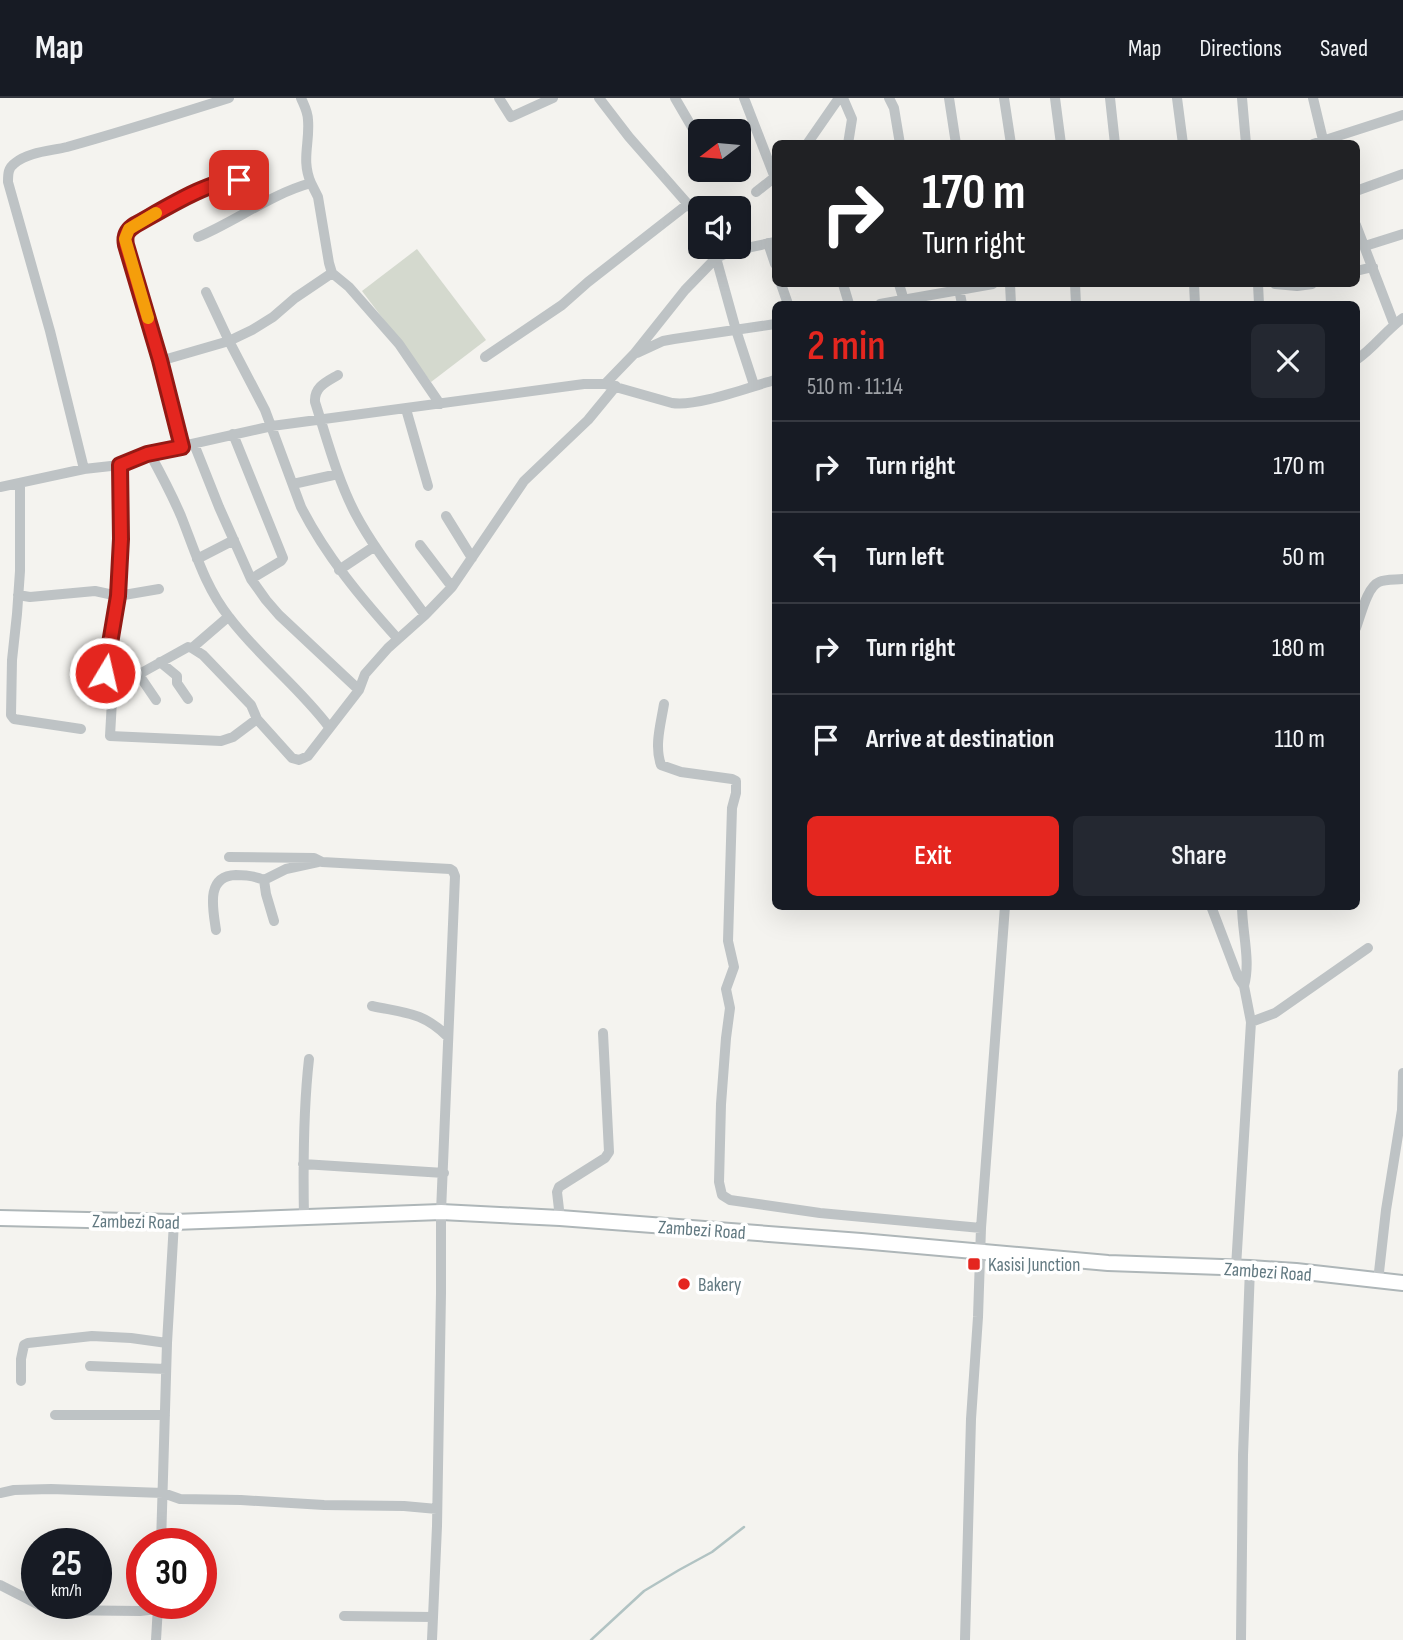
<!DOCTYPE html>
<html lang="en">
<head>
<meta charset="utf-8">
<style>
  body { margin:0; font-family:"Sofia Sans Condensed",sans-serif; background:#242831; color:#f1f3f6; height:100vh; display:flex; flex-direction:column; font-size:26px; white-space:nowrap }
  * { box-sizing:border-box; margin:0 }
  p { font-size:23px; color:#9ea1a6 }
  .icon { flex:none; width:38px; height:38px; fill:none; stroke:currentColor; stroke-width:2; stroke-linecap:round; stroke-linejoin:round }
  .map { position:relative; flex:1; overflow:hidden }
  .details { position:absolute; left:772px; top:203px; width:588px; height:609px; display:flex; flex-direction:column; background:#171b24; border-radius:10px; box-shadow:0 7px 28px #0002 }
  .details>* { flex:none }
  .banner { position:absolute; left:772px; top:42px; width:588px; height:147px; border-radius:10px; box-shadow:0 7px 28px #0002; background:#202124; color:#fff; overflow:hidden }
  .needle { width:46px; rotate:254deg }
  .tools { position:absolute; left:688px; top:21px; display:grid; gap:14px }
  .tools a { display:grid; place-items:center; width:63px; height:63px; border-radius:10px; background:#171b24; box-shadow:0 7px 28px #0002; font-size:35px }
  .speed { position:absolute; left:21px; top:1430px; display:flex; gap:14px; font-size:35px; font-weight:700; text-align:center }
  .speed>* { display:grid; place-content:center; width:91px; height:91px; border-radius:50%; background:#171b24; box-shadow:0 7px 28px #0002; line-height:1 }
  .speed small { font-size:18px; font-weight:400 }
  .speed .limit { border:10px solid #d22; background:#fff; color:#111 }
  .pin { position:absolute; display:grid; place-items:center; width:60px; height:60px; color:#fff; margin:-30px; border-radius:14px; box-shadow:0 4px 10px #0006 }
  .me { position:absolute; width:77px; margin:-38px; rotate:9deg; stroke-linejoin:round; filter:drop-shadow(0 0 5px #0008) }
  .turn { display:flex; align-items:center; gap:24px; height:147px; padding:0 35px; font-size:32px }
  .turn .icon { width:91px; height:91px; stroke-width:2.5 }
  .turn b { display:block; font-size:49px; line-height:60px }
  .round { display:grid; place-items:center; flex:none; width:74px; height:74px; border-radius:10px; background:#242831 }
  .head { display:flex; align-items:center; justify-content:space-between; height:119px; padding:0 35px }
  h1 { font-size:42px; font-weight:600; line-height:52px; color:#e4261f }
  .cta { display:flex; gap:14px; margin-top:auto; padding:14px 35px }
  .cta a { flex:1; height:80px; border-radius:10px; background:#e4261f; color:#fff; font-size:28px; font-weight:600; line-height:80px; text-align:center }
  .cta a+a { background:#242831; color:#f1f3f6 }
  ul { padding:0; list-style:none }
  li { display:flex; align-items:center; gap:21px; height:91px; padding:0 35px; border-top:2px solid #363941 }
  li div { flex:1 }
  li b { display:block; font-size:26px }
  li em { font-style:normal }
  header { display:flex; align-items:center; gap:42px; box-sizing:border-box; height:98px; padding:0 35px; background:#171b24; border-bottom:2px solid #363941 }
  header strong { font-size:33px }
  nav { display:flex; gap:38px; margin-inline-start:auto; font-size:24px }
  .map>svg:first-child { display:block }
  .green { fill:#d4d9ce }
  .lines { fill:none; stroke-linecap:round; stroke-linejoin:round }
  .stream { stroke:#b1c3c3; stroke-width:2.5 }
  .secondary-casing { stroke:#aeb6b8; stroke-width:18 }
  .street { stroke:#bec3c5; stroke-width:10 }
  .secondary { stroke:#fff; stroke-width:14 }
  .route-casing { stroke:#941914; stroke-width:18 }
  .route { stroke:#e4261f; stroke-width:12 }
  .slow { stroke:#f59e0b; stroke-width:12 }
  .poi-dot { fill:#e4261f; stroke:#fff; stroke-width:2.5 }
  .labels { text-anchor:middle; stroke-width:7; stroke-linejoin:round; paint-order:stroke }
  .street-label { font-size:19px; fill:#627981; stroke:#fff }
  .poi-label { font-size:19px; fill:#627981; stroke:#fff; text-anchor:start }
</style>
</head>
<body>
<header>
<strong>Map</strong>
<nav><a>Map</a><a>Directions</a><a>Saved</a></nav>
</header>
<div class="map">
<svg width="1403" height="1542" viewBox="0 0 1403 1542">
  <rect width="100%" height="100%" fill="#f4f3ef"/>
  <path class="green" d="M417,151l69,91 -55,42 -69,-91z"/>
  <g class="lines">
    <path class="stream" d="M591,1542l53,-49 35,-21 33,-18 32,-25"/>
    <defs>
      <path id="secondary" d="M0,1120l174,4 267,-10 119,6 301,23 247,22 142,5 46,3 107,12"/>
    </defs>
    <use href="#secondary" class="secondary-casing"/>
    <path class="street" d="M499,0l12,19 42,-19
      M599,0l30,39 71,81
      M675,0l25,43
      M744,0l31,80
      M843,0l9,21 -4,25
      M889,0l5,10 6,36
      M949,0l7,46
      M1004,0l7,46
      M1055,0l6,46
      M1110,0l5,46
      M1177,0l6,46
      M1242,0l4,46
      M1313,0l11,46
      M807,46l32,-46
      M1313,46l90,-29
      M311,85l7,14 11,66 3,10 17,14 50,57 41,60
      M1356,93l47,-17
      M756,94l19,-15
      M1356,127l38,99
      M198,139c38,-16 73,-43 113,-54 -10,-23 -1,-40 -3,-63 0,-8 -4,-15 -7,-22
      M768,145l7,21
      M1365,148l38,-12
      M713,149l23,83 18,55
      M1356,173l17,-4
      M781,186l7,20
      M843,186l6,20
      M899,186l6,20
      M958,186l4,20
      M1010,186l1,20
      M1075,186l1,20
      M1194,186l1,20
      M1258,186l1,20
      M1275,186l22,2 15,-2
      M206,194l23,49 36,69 36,97c25,49 60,91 97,132
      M880,206l113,-20
      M637,255l26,-12 11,-2 101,-15
      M485,259l77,-52 26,-23 100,-78
      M1356,262c18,-12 30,-30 47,-42
      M160,263l69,-20 23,-11 21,-13 22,-19 37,-25
      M338,277c-12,7 -24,12 -23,27 12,37 22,76 40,111 19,36 46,69 70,102
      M605,286l29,-30 51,-64 31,-32 16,-7 43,-9
      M406,311l22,77
      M233,336l50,124 -2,3 -30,18
      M194,346l25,63 32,72 15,21 13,15 80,75
      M182,349l-22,-86 -34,-116v-12c9,-13 98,-57 114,-53 10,3 15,16 20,25
      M150,356c11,20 22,41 31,62 14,35 24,71 48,101 30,40 70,70 100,110
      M120,367l1,74 -3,57 -13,77 2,10 4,3 2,-4 3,5 72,-40 4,1 36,-31
      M84,371l-34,-138 -42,-149c0,-8 0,-14 7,-19 13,-11 35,-12 52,-16 54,-15 108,-32 162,-49
      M20,386v87l-3,43 -5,46 -1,55 3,4 67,10
      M293,386l45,-10
      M0,389l84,-18 36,-4 27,-11 125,-28 312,-42h21l67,19c25,4 77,-16 103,-23
      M446,418l26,42
      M420,447l32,42
      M197,461l37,-19
      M339,472l36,-24
      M18,497l12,2 65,-6 23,5 41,-7
      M1356,530c5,-13 11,-41 23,-46 7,-3 17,-2 24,-3
      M192,550l11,7 48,50 6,14 35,39 7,2 9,-4 51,-66 6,-16 23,-26 37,-33 27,-28 72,-106 64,-61 28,-34
      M160,564l17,14v7l11,16
      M139,577l17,25
      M113,585l-3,53 111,5 12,-4 24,-18
      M664,606c-3,19 -10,42 -3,61l20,7 51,7 4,2v12l-4,15 -4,133 6,26 -8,22 4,19 -4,30 -5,66 -2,78 3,13 8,5 90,13 161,15
      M229,759l85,1 8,4 128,7 3,2 2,5 -14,336v81l-4,233 -5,114
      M264,782l2,14 8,27
      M1211,808l27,71 6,9 7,36 -15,245
      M1242,808c0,26 9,55 2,80
      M216,832c-3,-21 -11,-54 20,-55 11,0 19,1 28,5l22,-11 32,-7
      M372,908c33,7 51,6 76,31
      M1251,924l24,-9 93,-65
      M303,1066l141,9
      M304,1120c-1,-53 -1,-106 5,-159
      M560,1120l-3,-26 2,-5 46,-29 4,-6 -6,-119
      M1378,1183l8,-71 16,-100 1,-37
      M90,1268l76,3
      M21,1283v-22l3,-14 4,-2 64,-7 39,2 36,5
      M55,1317h110
      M0,1395l14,-3 37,-1 112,4 17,6 61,1 83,5 80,1 33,3
      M161,1446l6,-201 7,-121
      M0,1487l49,25 91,1 18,-2
      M344,1518l89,1
      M156,1542l2,-34
      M965,1542l6,-221 7,-102 3,-89 24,-322
      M1241,1542l2,-185 7,-187"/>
    <use href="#secondary" class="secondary"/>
  </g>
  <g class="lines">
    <defs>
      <path id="route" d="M105,575l13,-77 3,-57 -1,-74 27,-11 35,-7 -22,-87 -34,-115c-2,-10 1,-15 9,-20 24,-13 77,-47 104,-45"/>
    </defs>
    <use href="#route" class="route-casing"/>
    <use href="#route" class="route"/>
    <path class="slow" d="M148,220l-23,-79 4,-10 27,-16"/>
  </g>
  <g class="poi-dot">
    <rect x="967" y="1159" width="14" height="14" rx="3.5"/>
    <circle cx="684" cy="1186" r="7"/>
  </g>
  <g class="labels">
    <g class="street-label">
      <text transform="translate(136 1123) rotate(1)" y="7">Zambezi Road</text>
      <text transform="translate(702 1131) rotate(4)" y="7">Zambezi Road</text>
      <text transform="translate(1268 1173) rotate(4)" y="7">Zambezi Road</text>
    </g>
    <g class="poi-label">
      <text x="988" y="1173">Kasisi Junction</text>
      <text x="698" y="1193">Bakery</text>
    </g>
  </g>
</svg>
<div class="tools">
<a><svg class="needle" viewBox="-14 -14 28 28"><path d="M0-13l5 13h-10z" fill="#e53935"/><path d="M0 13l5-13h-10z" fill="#9ea1a6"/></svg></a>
<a><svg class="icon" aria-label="sound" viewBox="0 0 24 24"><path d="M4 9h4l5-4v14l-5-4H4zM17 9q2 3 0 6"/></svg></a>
</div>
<div class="speed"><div>25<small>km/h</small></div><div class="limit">30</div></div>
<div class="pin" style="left:239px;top:82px;background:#d93025"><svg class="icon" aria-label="arrive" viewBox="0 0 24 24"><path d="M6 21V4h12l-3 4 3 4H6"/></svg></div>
<svg class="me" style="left:105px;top:575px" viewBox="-20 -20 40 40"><circle r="17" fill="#e4261f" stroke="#fff" stroke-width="3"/><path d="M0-11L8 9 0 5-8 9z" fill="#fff"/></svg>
<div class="banner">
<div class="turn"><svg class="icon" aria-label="right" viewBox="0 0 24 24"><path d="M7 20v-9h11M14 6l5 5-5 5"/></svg><div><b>170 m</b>Turn right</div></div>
</div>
<section class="details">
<div class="head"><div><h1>2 min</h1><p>510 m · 11:14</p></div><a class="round"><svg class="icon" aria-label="close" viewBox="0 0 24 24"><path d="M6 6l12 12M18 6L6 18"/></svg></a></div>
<ul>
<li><svg class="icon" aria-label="right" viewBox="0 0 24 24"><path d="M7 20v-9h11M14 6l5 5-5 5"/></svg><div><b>Turn right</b></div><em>170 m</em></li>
<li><svg class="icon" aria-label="left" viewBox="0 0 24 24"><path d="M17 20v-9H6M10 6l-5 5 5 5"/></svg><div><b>Turn left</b></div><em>50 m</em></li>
<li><svg class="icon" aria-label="right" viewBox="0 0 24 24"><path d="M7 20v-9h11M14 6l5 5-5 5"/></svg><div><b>Turn right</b></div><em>180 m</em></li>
<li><svg class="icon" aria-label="arrive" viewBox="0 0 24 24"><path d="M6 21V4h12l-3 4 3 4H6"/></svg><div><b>Arrive at destination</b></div><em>110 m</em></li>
</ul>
<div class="cta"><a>Exit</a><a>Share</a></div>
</section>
</div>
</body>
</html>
